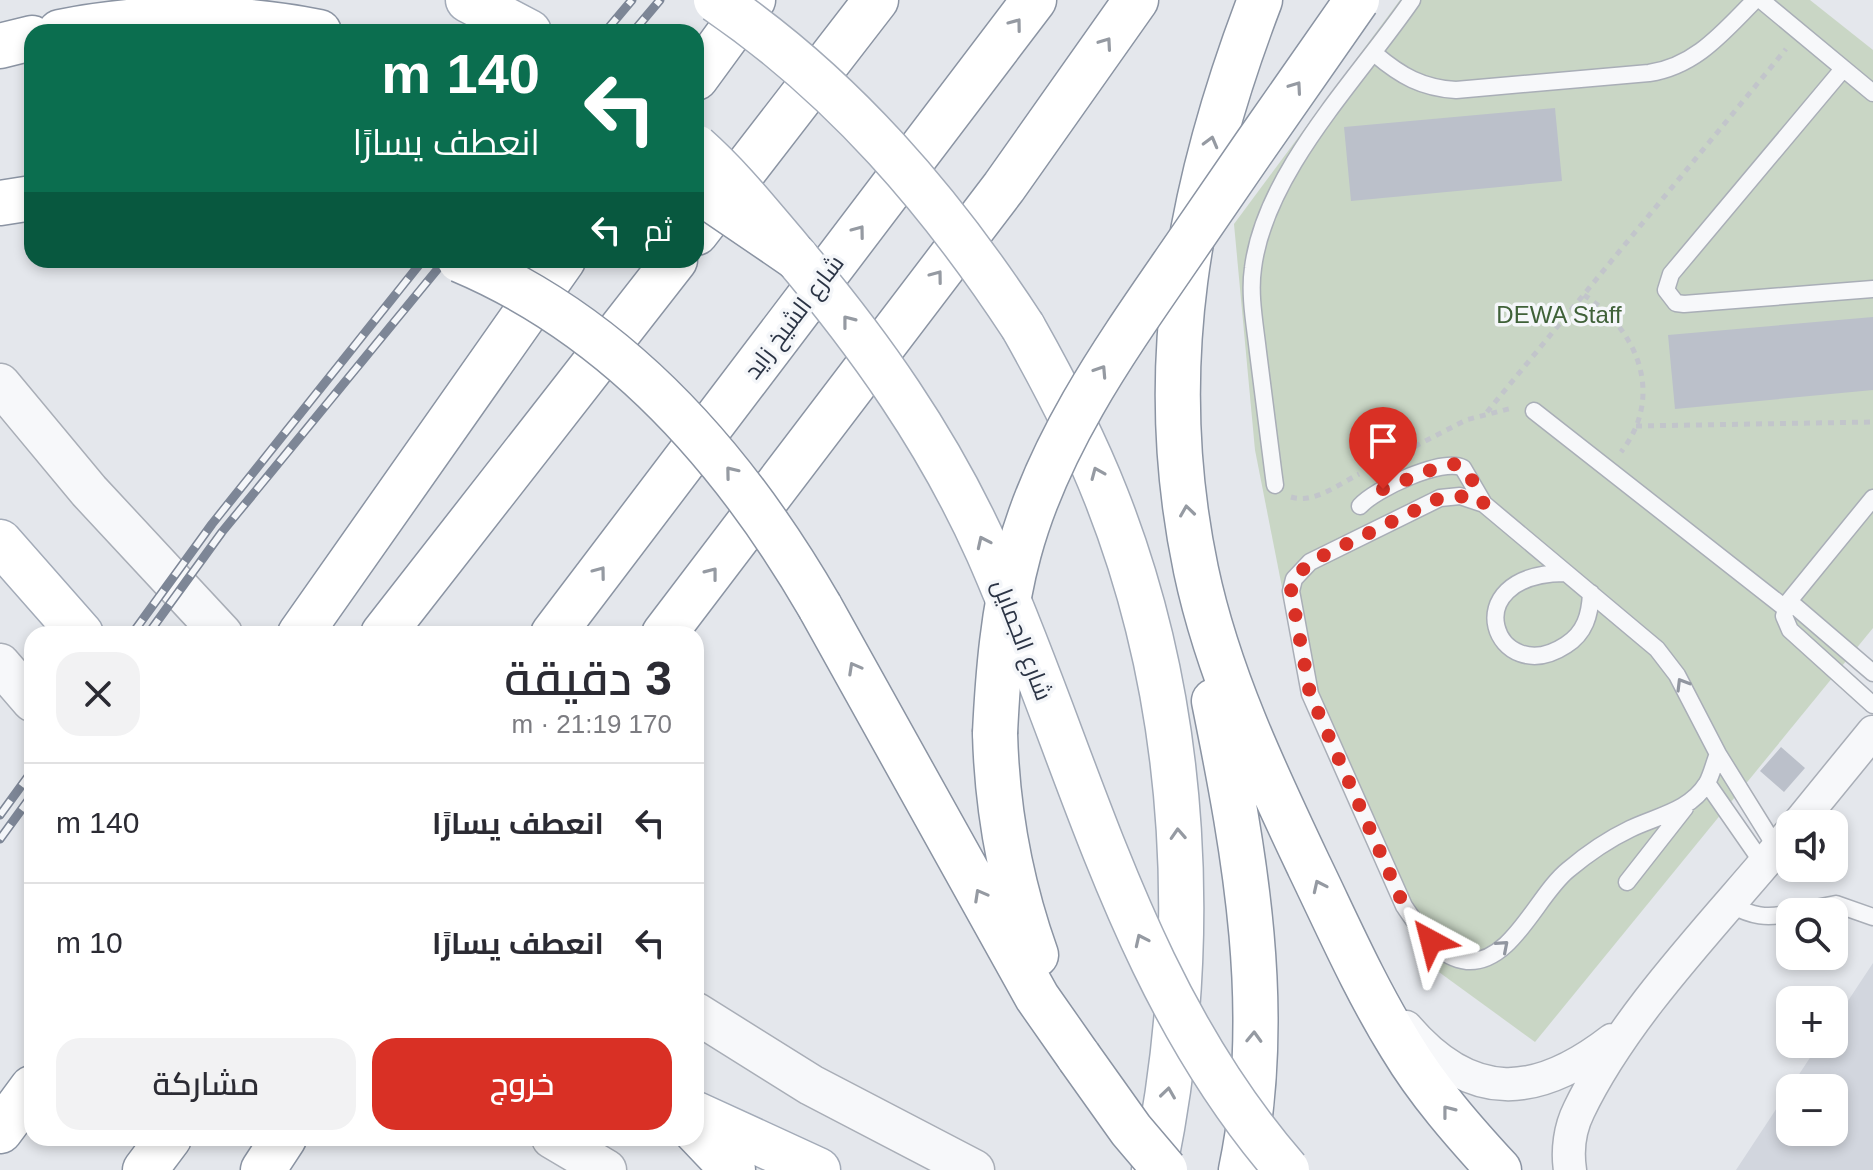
<!DOCTYPE html>
<html lang="ar">
<head>
<meta charset="utf-8">
<style>
  body { margin:0; font-family:Helvetica,Cairo,sans-serif; background:#f2f2f3; color:#2b2b33; direction:rtl; height:100vh; display:flex; flex-direction:column; font-size:30px; white-space:nowrap }
  * { box-sizing:border-box; margin:0 }
  p { font-size:26px; color:#7c7c81 }
  .icon { flex:none; width:44px; height:44px; fill:none; stroke:currentColor; stroke-width:2; stroke-linecap:round; stroke-linejoin:round }
  .map { position:relative; flex:1; overflow:hidden; direction:ltr }
  .details { position:absolute; left:24px; top:626px; width:680px; height:520px; display:flex; flex-direction:column; background:#fff; border-radius:24px; box-shadow:0 4px 12px #0003; direction:rtl }
  .details>* { flex:none }
  .banner { position:absolute; left:24px; top:24px; width:680px; height:244px; border-radius:24px; box-shadow:0 4px 12px #0003; direction:rtl; background:#0b6e4f; color:#fff; overflow:hidden }
  .buttons { position:absolute; left:1776px; top:810px; display:grid; gap:16px }
  .buttons a { display:grid; place-items:center; width:72px; height:72px; border-radius:16px; background:#fff; box-shadow:0 4px 12px #0003; font-size:40px }
  .pin { position:absolute; display:grid; place-items:center; width:68px; height:68px; color:#fff; margin:-82px -34px; border-radius:50% 50% 50% 0; rotate:-45deg; box-shadow:0 0 8px #0007 }
  .pin .icon { rotate:45deg }
  .me { position:absolute; width:88px; margin:-44px; rotate:322deg; stroke-linejoin:round; filter:drop-shadow(0 0 6px #0008) }
  .turn { display:flex; align-items:center; gap:28px; height:168px; padding:0 32px; font-size:36px }
  .turn .icon { width:104px; height:104px; stroke-width:2.5 }
  .turn b { display:block; font-size:56px; line-height:68px }
  .then { display:flex; align-items:center; height:76px; padding:0 32px; background:#0003; gap:16px; font-size:30px }
  .round { display:grid; place-items:center; flex:none; width:84px; height:84px; border-radius:24px; background:#f2f2f3 }
  .head { display:flex; align-items:center; justify-content:space-between; height:136px; padding:0 32px }
  h1 { font-size:48px; font-weight:600; line-height:60px }
  .primary-button { display:flex; gap:16px; margin-top:auto; padding:16px 32px }
  .primary-button a { flex:1; height:92px; border-radius:24px; background:#d93025; color:#fff; font-size:32px; font-weight:600; line-height:92px; text-align:center }
  .primary-button a+a { background:#f2f2f3; color:#2b2b33 }
  ul { padding:0; list-style:none }
  li { display:flex; align-items:center; gap:24px; height:120px; padding:0 32px; border-top:2px solid #e1e1e2 }
  li div { flex:1 }
  li b { display:block; font-size:30px }
  li em { font-style:normal }
  .map>svg:first-child { display:block }
  .built { fill:#d2d6de }
  .green { fill:#c9d6c5 }
  .building { fill:#bbc0ca }
  .lines { fill:none; stroke-linecap:round; stroke-linejoin:round }
  .service-casing { stroke:#a9aeb7; stroke-width:19 }
  .minor-casing { stroke:#a9aeb7; stroke-width:35 }
  .tertiary-casing { stroke:#a9aeb7; stroke-width:43 }
  .primary-casing { stroke:#a3abb8; stroke-width:47 }
  .motorway-casing { stroke:#8b94a3; stroke-width:47 }
  .path { stroke:#c2c5cb; stroke-width:5; stroke-dasharray:6 6; stroke-linecap:butt }
  .service { stroke:#f7f8fa; stroke-width:16 }
  .minor { stroke:#f7f8fa; stroke-width:32 }
  .tertiary { stroke:#f7f8fa; stroke-width:40 }
  .primary { stroke:#fff; stroke-width:44 }
  .motorway { stroke:#fff; stroke-width:44 }
  .rail-casing { stroke:#7d8696; stroke-width:9 }
  .rail { stroke:#f4f6f9; stroke-width:6; stroke-dasharray:18; stroke-linecap:butt }
  .primary-bridge-casing { stroke:#a3abb8; stroke-width:47; stroke-linecap:butt }
  .motorway-bridge-casing { stroke:#8b94a3; stroke-width:47; stroke-linecap:butt }
  .primary-bridge { stroke:#fff; stroke-width:44 }
  .motorway-bridge { stroke:#fff; stroke-width:44 }
  .oneway { stroke:#959aa2 }
  .oneway2 { stroke:#9196a0 }
  .route { stroke:#d93025; stroke-width:14; stroke-dasharray:0 25.2 }
  .labels { text-anchor:middle; stroke-width:7; stroke-linejoin:round; paint-order:stroke }
  .park-label { font-size:24px; fill:#3f6138; stroke:#f4f6f9 }
  .street-label { font-size:24px; fill:#2b3445; stroke:#f4f6f9 }
</style>
</head>
<body>
<div class="map">
<svg width="1873" height="1170" viewBox="0 0 1873 1170">
  <rect width="100%" height="100%" fill="#e4e7ec"/>
  <path class="built" d="M1873,963v207h-137l54,-82v44h44v-44h-44l29,-44h15v-22z"/>
  <path class="green" d="M1400,0h410l63,50v578l-338,414 -114,-83 -120,-275 -46,-234 -21,-226z"/>
  <path class="building" d="M1555,108l7,73 -211,20 -7,-74z
    M1873,317v73l-198,19 -7,-74z
    M1781,747l24,21 -21,24 -24,-21z"/>
  <g class="lines">
    <defs>
      <path id="service" d="M1761,0l112,93
        M1375,54c26,22 47,34 81,36l193,-17c47,-7 74,-41 106,-73
        M1843,69l-172,205 -5,16 10,13 8,1 189,-15
        M1534,411l251,197
        M1275,485c-6,-44 -11,-88 -17,-133 -3,-27 -9,-57 -5,-84 12,-96 104,-188 159,-268
        M1873,498l-84,103 -5,15 6,14 83,75
        M1360,506c15,-17 83,-49 103,-38l21,36
        M1565,573c-114,1 -69,118 1,72 19,-12 24,-30 25,-52
        M1789,601l84,72
        M1718,754c-4,9 -6,20 -11,29 -17,28 -50,33 -77,46 -23,11 -43,25 -62,41 -31,25 -56,94 -101,91 -29,-3 -48,-33 -63,-55l-94,-212 -19,-103 3,-12 16,-17 130,-64 20,-2 24,8 173,145 20,26 41,79 59,95
        M1707,783l57,82
        M1627,882l58,-74
        M1731,905c21,11 36,14 59,8
        M1795,912l41,-8 37,13"/>
      <path id="minor" d="M1798,824l75,-92
        M1406,1027c66,77 131,71 206,13
        M1570,1170c-3,-20 0,-42 9,-60 47,-98 141,-192 211,-277"/>
      <path id="tertiary" d="M0,384l89,107 133,143
        M0,664l32,37
        M696,1013l115,72 163,85
        M552,1138l54,32"/>
      <path id="primary" d="M468,0l61,32
        M1023,327c31,55 60,110 83,169 84,212 94,452 48,674
        M0,542l81,92
        M696,1114l122,56"/>
      <path id="motorway" d="M1260,0c-72,188 -106,370 -64,570 22,104 68,201 113,296 29,60 56,122 92,180 27,45 62,85 98,124
        M60,32c82,-17 177,-17 259,0
        M0,46l32,-8
        M696,78l57,-78
        M0,203l32,-5
        M696,233l180,-233
        M820,607l217,390 42,60
        M300,634l263,-374
        M383,634l292,-374
        M553,634l481,-634
        M664,634l340,-447 132,-187
        M1214,701c31,153 60,313 27,469
        M995,733c2,77 15,149 41,222
        M0,1131l32,-43
        M696,1131l37,39
        M145,1170l24,-32
        M263,1170l21,-32"/>
    </defs>
    <use href="#service" class="service-casing"/>
    <use href="#minor" class="minor-casing"/>
    <use href="#tertiary" class="tertiary-casing"/>
    <use href="#primary" class="primary-casing"/>
    <use href="#motorway" class="motorway-casing"/>
    <path class="path" d="M1584,295c54,35 81,101 37,157
      M1487,412l299,-363
      M1636,426l237,-4
      M1404,452l62,-32 46,-12
      M1291,497c23,7 48,-13 68,-23"/>
    <use href="#service" class="service"/>
    <use href="#minor" class="minor"/>
    <use href="#tertiary" class="tertiary"/>
    <use href="#primary" class="primary"/>
    <use href="#motorway" class="motorway"/>
    <defs>
      <path id="rail" d="M605,32l27,-32
        M633,32l27,-32
        M132,634l80,-110 211,-264
        M148,634l74,-102 223,-272
        M0,815l32,-44
        M0,839l32,-44"/>
    </defs>
    <use href="#rail" class="rail-casing"/>
    <use href="#rail" class="rail"/>
    <defs>
      <path id="primary-bridge" d="M716,0c126,86 224,200 307,327
        M696,147c35,31 63,67 94,103 79,93 148,190 198,302 94,213 142,438 299,618"/>
      <path id="motorway-bridge" d="M696,189l101,69
        M460,260c161,68 275,200 360,347
        M995,733c3,-61 8,-122 24,-181 31,-114 102,-211 168,-307 56,-82 113,-164 170,-245
        M1079,1057l52,73 34,40"/>
    </defs>
    <use href="#primary-bridge" class="primary-bridge-casing"/>
    <use href="#motorway-bridge" class="motorway-bridge-casing"/>
    <use href="#primary-bridge" class="primary-bridge"/>
    <use href="#motorway-bridge" class="motorway-bridge"/>
  </g>
  <defs><path id="oneway-chevron" d="M-2-3.5L2.5 0L-2 3.5" fill="none" stroke-width="1.6" stroke-linecap="round" stroke-linejoin="round" transform="scale(2)"/></defs>
  <g class="oneway">
    <use href="#oneway-chevron" transform="translate(1016 24) rotate(-53)"/>
    <use href="#oneway-chevron" transform="translate(1106 43) rotate(-55)"/>
    <use href="#oneway-chevron" transform="translate(1296 87) rotate(-55)"/>
    <use href="#oneway-chevron" transform="translate(1211 142) rotate(-75)"/>
    <use href="#oneway-chevron" transform="translate(859 231) rotate(-53)"/>
    <use href="#oneway-chevron" transform="translate(937 276) rotate(-53)"/>
    <use href="#oneway-chevron" transform="translate(848 321) rotate(-128)"/>
    <use href="#oneway-chevron" transform="translate(1101 371) rotate(-57)"/>
    <use href="#oneway-chevron" transform="translate(731 472) rotate(-129)"/>
    <use href="#oneway-chevron" transform="translate(1097 473) rotate(-113)"/>
    <use href="#oneway-chevron" transform="translate(1187 511) rotate(-98)"/>
    <use href="#oneway-chevron" transform="translate(983 542) rotate(-115)"/>
    <use href="#oneway-chevron" transform="translate(600 572) rotate(-53)"/>
    <use href="#oneway-chevron" transform="translate(712 573) rotate(-52)"/>
    <use href="#oneway-chevron" transform="translate(854 668) rotate(-119)"/>
    <use href="#oneway-chevron" transform="translate(1178 834) rotate(-93)"/>
    <use href="#oneway-chevron" transform="translate(1319 886) rotate(-115)"/>
    <use href="#oneway-chevron" transform="translate(980 895) rotate(-119)"/>
    <use href="#oneway-chevron" transform="translate(1141 940) rotate(-115)"/>
    <use href="#oneway-chevron" transform="translate(1254 1037) rotate(-88)"/>
    <use href="#oneway-chevron" transform="translate(1168 1093) rotate(-82)"/>
    <use href="#oneway-chevron" transform="translate(1448 1111) rotate(-128)"/>
  </g>
  <g class="oneway2">
    <use href="#oneway-chevron" transform="translate(1682 684) rotate(-121)"/>
    <use href="#oneway-chevron" transform="translate(1503 946) rotate(-41)"/>
  </g>
  <g class="lines">
    <path class="route" d="M1383,489l58,-23 15,-2 13,10 15,30 -24,-8 -20,2 -130,64 -16,17 -3,12 19,103 94,212 27,35"/>
  </g>
  <g class="labels">
    <g class="park-label">
      <text x="1559" y="323">DEWA Staff</text>
    </g>
    <g class="street-label">
      <text transform="translate(794 317) rotate(-53)" y="8">شارع الشيخ زايد</text>
      <text transform="translate(1022 640) rotate(69)" y="8">شارع الجمايل</text>
    </g>
  </g>
</svg>
<div class="buttons">
<a><svg class="icon" aria-label="sound" viewBox="0 0 24 24"><path d="M4 9h4l5-4v14l-5-4H4zM17 9q2 3 0 6"/></svg></a>
<a><svg class="icon" aria-label="search" viewBox="0 0 24 24"><circle cx="10" cy="10" r="6"/><path d="M15 15l6 6"/></svg></a>
<a>+</a>
<a>−</a>
</div>
<div class="pin" style="left:1383px;top:489px;background:#d93025"><svg class="icon" aria-label="arrive" viewBox="0 0 24 24"><path d="M6 21V4h12l-3 4 3 4H6"/></svg></div>
<svg class="me" style="left:1431px;top:941px" viewBox="-20 -20 40 40"><path d="M0-17L14 15 0 8-14 15z" fill="#d93025" stroke="#fff" stroke-width="4"/></svg>
<div class="banner">
<div class="turn"><svg class="icon" aria-label="left" viewBox="0 0 24 24"><path d="M17 20v-9H6M10 6l-5 5 5 5"/></svg><div><b>140 m</b>انعطف يسارًا</div></div>
<div class="then">ثم<svg class="icon" aria-label="left" viewBox="0 0 24 24"><path d="M17 20v-9H6M10 6l-5 5 5 5"/></svg></div>
</div>
<section class="details">
<div class="head"><div><h1>3 دقيقة</h1><p>170 m · 21:19</p></div><a class="round"><svg class="icon" aria-label="close" viewBox="0 0 24 24"><path d="M6 6l12 12M18 6L6 18"/></svg></a></div>
<ul>
<li><svg class="icon" aria-label="left" viewBox="0 0 24 24"><path d="M17 20v-9H6M10 6l-5 5 5 5"/></svg><div><b>انعطف يسارًا</b></div><em>140 m</em></li>
<li><svg class="icon" aria-label="left" viewBox="0 0 24 24"><path d="M17 20v-9H6M10 6l-5 5 5 5"/></svg><div><b>انعطف يسارًا</b></div><em>10 m</em></li>
</ul>
<div class="primary-button"><a>خروج</a><a>مشاركة</a></div>
</section>
</div>
</body>
</html>
